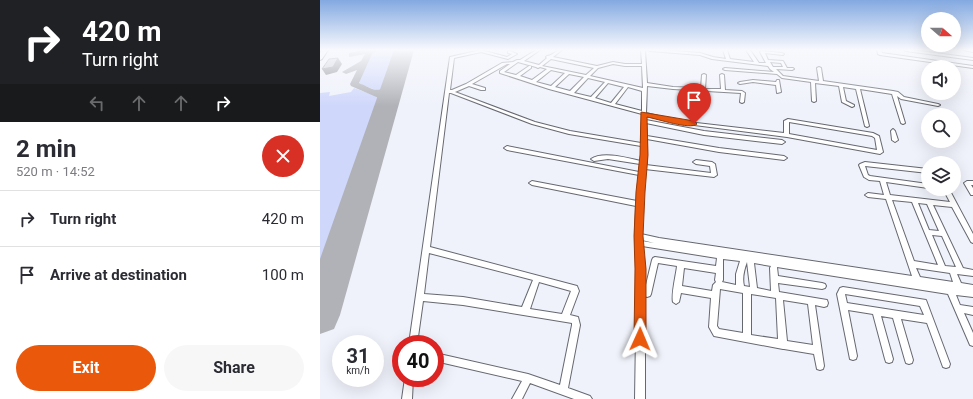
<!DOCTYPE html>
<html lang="en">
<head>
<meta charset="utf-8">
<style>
  body { margin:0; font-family:Roboto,sans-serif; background:#f7f7f7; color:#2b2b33; height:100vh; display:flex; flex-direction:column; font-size:15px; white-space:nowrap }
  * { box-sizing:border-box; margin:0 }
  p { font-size:13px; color:#7c7c81 }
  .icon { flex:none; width:22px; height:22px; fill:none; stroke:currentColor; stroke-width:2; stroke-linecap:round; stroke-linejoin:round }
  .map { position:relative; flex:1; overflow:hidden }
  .sheet { display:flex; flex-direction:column; background:#fff; width:320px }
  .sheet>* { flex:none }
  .hud { background:#202124; color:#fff; overflow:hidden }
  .needle { width:26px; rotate:110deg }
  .fabs { position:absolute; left:601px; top:12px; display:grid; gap:8px }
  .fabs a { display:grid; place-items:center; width:40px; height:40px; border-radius:50%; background:#fff; box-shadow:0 4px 16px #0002; font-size:20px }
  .speed { position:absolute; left:12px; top:335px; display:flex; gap:8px; font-size:20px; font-weight:700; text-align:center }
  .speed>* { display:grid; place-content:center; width:52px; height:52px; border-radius:50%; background:#fff; box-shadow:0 4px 16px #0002; line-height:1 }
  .speed small { font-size:10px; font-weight:400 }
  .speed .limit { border:6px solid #d22; background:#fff; color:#111 }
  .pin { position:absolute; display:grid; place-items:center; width:34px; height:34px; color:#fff; margin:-41px -17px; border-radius:50% 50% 50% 0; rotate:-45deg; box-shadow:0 0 4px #0007 }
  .pin .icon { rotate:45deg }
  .me { position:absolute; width:44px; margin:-22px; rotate:1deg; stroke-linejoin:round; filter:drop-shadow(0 0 3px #0008) }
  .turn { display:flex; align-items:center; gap:14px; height:84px; padding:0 16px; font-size:18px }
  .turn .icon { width:52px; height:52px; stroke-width:2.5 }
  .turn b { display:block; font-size:28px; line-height:34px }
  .lanes { display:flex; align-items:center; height:38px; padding:0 16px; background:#0003; justify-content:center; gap:20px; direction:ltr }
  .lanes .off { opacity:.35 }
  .round { display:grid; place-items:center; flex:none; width:42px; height:42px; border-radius:21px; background:#f7f7f7 }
  .overview { display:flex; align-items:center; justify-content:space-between; height:68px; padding:0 16px }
  h1 { font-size:24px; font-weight:700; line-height:30px }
  .primary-button { display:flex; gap:8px; margin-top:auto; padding:8px 16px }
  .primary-button a { flex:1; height:46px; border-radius:24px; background:#ea580c; color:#fff; font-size:16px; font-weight:700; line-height:46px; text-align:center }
  .primary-button a+a { background:#f7f7f7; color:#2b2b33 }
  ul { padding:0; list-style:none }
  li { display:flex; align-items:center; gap:12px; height:56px; padding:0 16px; border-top:1px solid #e1e1e2 }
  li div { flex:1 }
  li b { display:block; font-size:15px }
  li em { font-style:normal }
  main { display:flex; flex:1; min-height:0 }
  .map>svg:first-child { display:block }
  .green { fill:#cfd7fb }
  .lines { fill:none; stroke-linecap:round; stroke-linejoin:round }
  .taxiway { fill:#b0b2b8; fill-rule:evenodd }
  .runway { fill:#b0b2b8; fill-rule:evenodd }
  .minor-casing { stroke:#666870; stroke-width:2 }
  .highway-casing { stroke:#666870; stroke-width:2 }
  .minor { fill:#fff; fill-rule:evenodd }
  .highway { fill:#fff; fill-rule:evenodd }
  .shaded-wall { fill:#8d8e94 }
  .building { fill:#c9cbd3; stroke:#8d8e94 }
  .route { fill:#ea580c; stroke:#983908 }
</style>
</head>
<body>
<main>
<section class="sheet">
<div class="hud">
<div class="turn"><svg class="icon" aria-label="right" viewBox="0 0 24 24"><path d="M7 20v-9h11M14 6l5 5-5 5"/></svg><div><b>420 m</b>Turn right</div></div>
<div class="lanes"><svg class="icon off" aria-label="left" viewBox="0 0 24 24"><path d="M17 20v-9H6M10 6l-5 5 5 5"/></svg><svg class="icon off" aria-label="ahead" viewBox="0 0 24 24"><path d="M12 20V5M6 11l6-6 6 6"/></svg><svg class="icon off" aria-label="ahead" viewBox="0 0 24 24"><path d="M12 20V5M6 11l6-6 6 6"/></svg><svg class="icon" aria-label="right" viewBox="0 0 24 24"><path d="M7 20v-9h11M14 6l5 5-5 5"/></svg></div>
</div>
<div class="overview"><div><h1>2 min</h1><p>520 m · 14:52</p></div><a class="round" style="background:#d93025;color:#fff"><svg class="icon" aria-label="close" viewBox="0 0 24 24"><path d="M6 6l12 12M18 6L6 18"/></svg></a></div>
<ul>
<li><svg class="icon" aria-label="right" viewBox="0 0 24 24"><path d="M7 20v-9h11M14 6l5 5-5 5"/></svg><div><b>Turn right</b></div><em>420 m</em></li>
<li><svg class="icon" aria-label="arrive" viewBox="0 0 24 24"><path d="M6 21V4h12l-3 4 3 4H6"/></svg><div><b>Arrive at destination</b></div><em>100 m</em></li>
</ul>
<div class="primary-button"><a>Exit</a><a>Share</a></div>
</section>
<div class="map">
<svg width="653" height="399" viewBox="0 0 653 399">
  <rect width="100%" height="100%" fill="#f0f2fb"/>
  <path class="green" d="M57,50h23l-13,38 -8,3 -17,-6 -3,-3 13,-29z
    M34,88l25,9 3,2v4l-62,182v-192l10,-1 -1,4 22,-4z"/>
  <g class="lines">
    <path class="taxiway" d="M44,50h14l-6,4 -13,29c12,5 19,12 30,1h6l1,2 -9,8 5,7 -3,8h-6l-2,-10 -30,-13 -1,-2 7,-14 -11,4 -4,-2 19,-11 4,-7 -16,3v-4z"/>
    <path class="runway" d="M74,50h20l-74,265 -6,14 -14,5v-75z"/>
    <defs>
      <path id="minor" d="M161,50l26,7 5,-3 -4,-1v-2h2l7,3 -9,5 -27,-7 -27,6 -4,32h2l14,-6 36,-21 11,-1 4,-2h3l16,-10h4l-16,11 15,4 8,-7 -1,-1 1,-1c6,0 8,-6 15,-6l-9,7 44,9 16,-4 12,2h17l-1,-14h4l2,33 26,4 28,1 1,-13 2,-1 2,1 -1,14h16l-1,-14 2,-1 2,1 1,15 17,1 3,2 -1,9 -2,1 -2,-1 1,-9 -68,-4 -26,-3 -1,27 33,8 105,12v-12l4,-2 85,14 6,3 4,16 -3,2 -93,-17 -108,-14 -33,-7v4l58,11 78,9 3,2 -3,2 -78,-9 -58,-12 1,13 72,12 65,8 3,2 -3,2 -65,-8 -72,-13v24l-1,2 65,8 -1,-7 -14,-2 -3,-2 3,-2 16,2 3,2 2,11 -3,2 -69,-8 -2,23 -2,42 18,4 253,38 -26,-77 -18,-2 -3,-2 3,-2 16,2 -4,-14 -11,-1 -5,-3 -5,-12 1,-1 5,-2 63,7v4l-63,-7 3,9 2,1 58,8v4l-42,-6 4,13 60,7 -7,-13h6l24,45v9l-2,-1 -19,-35 -19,-2 30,63 10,2v6l-16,-2 4,9 12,2v12l-17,-2 4,10 13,2v8l-9,-2 9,20v13l-3,-1 -22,-51 -171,-27 1,9 44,7 3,1 1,2 -1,2 -3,1 -44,-6 1,9 48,8 1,3 -1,3 -3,1 -9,-2 9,61 -1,3 -3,1 -3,-1 -3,-15 -30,-5h-1l-69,-13 -5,-9 2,-29 -30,-5 -2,9 -3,2 -3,-2c-2,-7 3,-27 4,-36l-19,-3 -7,31 -1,2 -3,1 -2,-1v103h-10l2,-130 -2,-33 1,-30 -104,-21 -3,-2 3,-2 105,20 2,-26 -132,-25 -3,-2 3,-2 132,26 1,-8 -32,-5 -14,2 -3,-2c12,-8 36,-1 50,2v-15l-72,-12 -37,-10 -81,-31h-2l-19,154 147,39 2,5 -9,24 8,2 2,8 -12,63 22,8 2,3h-18l-44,-16 -8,16h-10l10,-18 -87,-20v-8l93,21 32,11 12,-60v-2l-109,-18 -40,-4 -6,43h-8l41,-287zM231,59l43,9 -8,7 -44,-9zM198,62l18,5 2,1 2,-1 7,2 -15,11 -12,-4 11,-8v-2h-2l-13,9 -12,-3zM187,64h3l-10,7v2l49,16 93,25 -1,29 -71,-12 -35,-9 -80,-30 14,-6 12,4h4v-2l-13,-4zM293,64l12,2h17l1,22 -53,-12 8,-8zM231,70l14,3 -14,13 -15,-4zM249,74l15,3 -14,14 -15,-4zM268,78l17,4 -14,15 -17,-4zM288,83l16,4 -13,16 -16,-5zM308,87l14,4v20l-27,-7zM469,122l83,14 3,2 2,12 -88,-16zM572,200l20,2 26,63 -24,-4zM598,203l9,1 12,27 -10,-1zM612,235l10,1 14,31 -11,-1zM322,240l12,3 -12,-2zM322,246l75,12 -1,8 -61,-9 -2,1 -1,2 -7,29v-20zM109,253l104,27 -11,27 -59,-10 -39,-3zM403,259l17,2 -4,13v11l-14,-3 1,-2zM427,262l3,25 -6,-1c-2,-8 0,-16 3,-24zM434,263l17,3 -1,2 1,23 -14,-3zM364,268l32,5 -1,7 1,2 -3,3 -1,6 -30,-5zM596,268l34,5 3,9 -33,-5zM219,282l32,9 -9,23 -32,-5zM400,289l23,4v40l-24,-4 -2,-3zM431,294l25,4 2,41 -27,-4zM463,300l25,4 5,41 -26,-4z
        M328,50h14l38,3 13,4 13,2 -3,-9h4l3,9 24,3 -8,-12h4l9,13h7l-6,-11 1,-1 21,2 2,1 -1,1 -18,-2 3,7 15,1 4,7h6l1,1 -2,1 -16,-1 7,7 36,5 -2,-13 2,-1 2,1 2,13 70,10 5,1 6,5 34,7 2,1 -2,1 -37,-7 -4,-3 8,27 -2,1 -2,-1 -9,-29 -32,-5 9,37 -2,1 -2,-1 -9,-37 -13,-2 3,14 8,4v1l-2,1 -10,-5 -3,-16 -24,-3 1,18 -2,1 -2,-1 -1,-19 -29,-4 -5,-4 -52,-4 -2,-1 2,-1 49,4 -4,-3 -2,-3 -56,-7 -12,-4 -50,-4zM450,62l11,1 2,4h-10z
        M557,50h4l1,3 91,13v2l-93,-13 -2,-1z
        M584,50h9l60,8v2l-67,-9z
        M644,50h9v2z
        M433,80l23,2 1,-2h2l2,12 -4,1 -1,-8 -23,-3 -13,2 -2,-1 2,-1z
        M573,129l2,2 3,9 -3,2 -3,-2 -1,-9z
        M647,181h6v4h-2l2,3v7h-2l-7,-12z
        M523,287l83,13 24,64 -1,3 -3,1 -3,-1 -16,-44 -26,-4 12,41 -1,3 -3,1 -3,-1 -1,-3 -12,-42 -12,-2 12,43 -1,3 -3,1 -3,-1 -1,-3 -12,-45 -25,-4 9,46 -1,3 -3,1 -3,-1 -13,-65 3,-6zM525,294l75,12 4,9 -77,-12z
        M85,378h8l-1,21h-10z"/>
      <path id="highway" d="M2,50h6l-6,9 -2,1v-7z"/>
    </defs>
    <use href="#minor" class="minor-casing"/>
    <use href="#highway" class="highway-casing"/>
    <use href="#minor" class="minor"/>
    <use href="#highway" class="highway"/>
  </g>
  <path class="shaded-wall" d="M18,58l4,6 -5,8 -11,3 -4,-6z"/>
  <path class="building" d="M18,58l-5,9 -11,2 7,-10z"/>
  <linearGradient id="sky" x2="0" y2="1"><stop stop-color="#83a9e1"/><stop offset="0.47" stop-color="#f8f9fd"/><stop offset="1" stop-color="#f8f9fd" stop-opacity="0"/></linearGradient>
  <rect width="653" height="106" fill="url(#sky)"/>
  <path class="route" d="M321,112l53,9 3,3c-7,6 -39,-5 -50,-7l1,38 -3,37 -2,44 3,33v70l-2,5 -4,1 -5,-1 -1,-5 1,-70 -1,-33 2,-44 4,-37z"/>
</svg>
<div class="fabs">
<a><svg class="needle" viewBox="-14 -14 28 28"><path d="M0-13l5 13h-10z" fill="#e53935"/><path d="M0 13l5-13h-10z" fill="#7c7c81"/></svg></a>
<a><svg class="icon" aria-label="sound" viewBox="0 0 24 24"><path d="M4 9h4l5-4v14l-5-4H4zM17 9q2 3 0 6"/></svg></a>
<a><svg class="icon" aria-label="search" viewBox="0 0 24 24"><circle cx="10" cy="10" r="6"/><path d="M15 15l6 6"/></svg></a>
<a><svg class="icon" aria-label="layers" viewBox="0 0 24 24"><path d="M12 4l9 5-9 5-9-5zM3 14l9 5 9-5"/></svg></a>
</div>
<div class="speed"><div>31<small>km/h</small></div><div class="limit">40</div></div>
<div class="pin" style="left:374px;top:124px;background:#d93025"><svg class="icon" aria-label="arrive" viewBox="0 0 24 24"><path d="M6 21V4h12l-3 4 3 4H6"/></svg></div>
<svg class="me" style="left:320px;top:339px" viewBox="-20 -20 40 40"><path d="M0-17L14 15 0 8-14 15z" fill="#ea580c" stroke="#fff" stroke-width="4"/></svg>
</div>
</main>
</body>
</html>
